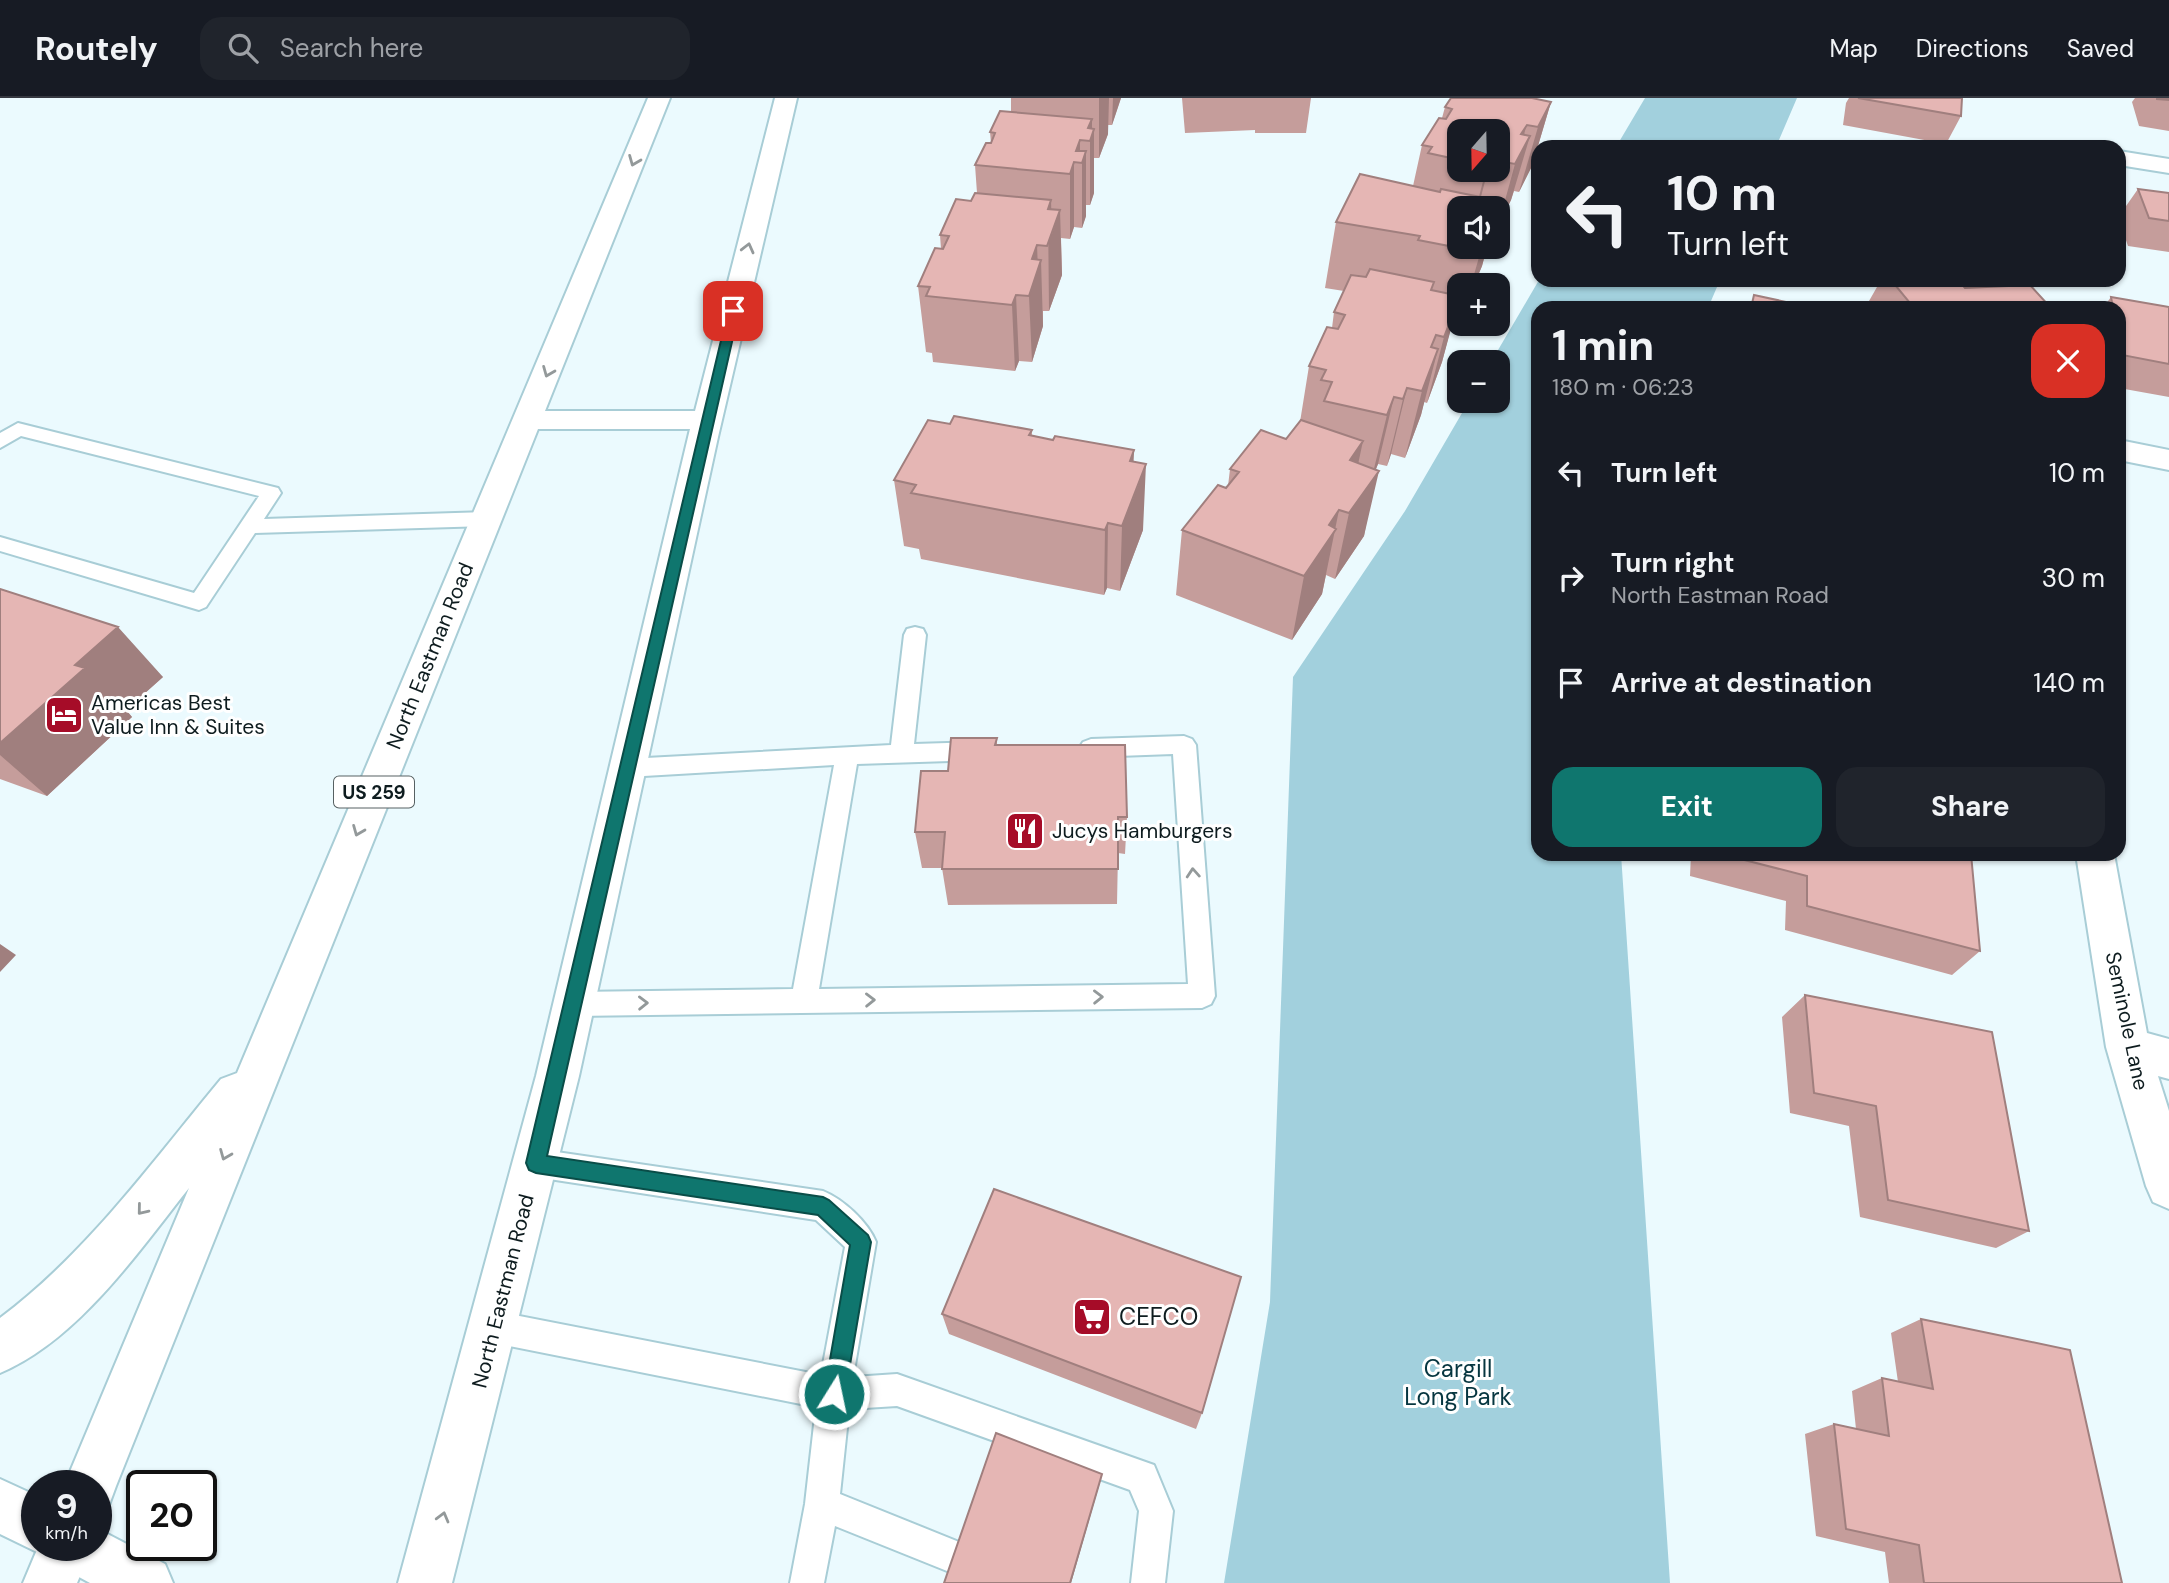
<!DOCTYPE html>
<html lang="en">
<head>
<meta charset="utf-8">
<style>
  body { margin:0; font-family:"DM Sans",sans-serif; background:#20242c; color:#f1f3f6; height:100vh; display:flex; flex-direction:column; font-size:26px; white-space:nowrap }
  * { box-sizing:border-box; margin:0 }
  p { font-size:23px; color:#9ea1a6 }
  .icon { flex:none; width:38px; height:38px; fill:none; stroke:currentColor; stroke-width:2; stroke-linecap:round; stroke-linejoin:round }
  .map { position:relative; flex:1; overflow:hidden }
  .sheet { position:absolute; left:1531px; top:203px; width:595px; height:560px; display:flex; flex-direction:column; background:#171b24; border-radius:21px; box-shadow:0 2px 5px #0004 }
  .sheet>* { flex:none }
  .banner { position:absolute; left:1531px; top:42px; width:595px; height:147px; border-radius:21px; box-shadow:0 2px 5px #0004; background:#171b24; color:#f1f3f6; overflow:hidden }
  .needle { width:46px; rotate:200deg }
  .buttons { position:absolute; left:1447px; top:21px; display:grid; gap:14px }
  .buttons a { display:grid; place-items:center; width:63px; height:63px; border-radius:14px; background:#171b24; box-shadow:0 2px 5px #0004; font-size:35px }
  .speed { position:absolute; left:21px; top:1372px; display:flex; gap:14px; font-size:35px; font-weight:700; text-align:center }
  .speed>* { display:grid; place-content:center; width:91px; height:91px; border-radius:50%; background:#171b24; box-shadow:0 2px 5px #0004; line-height:1 }
  .speed small { font-size:18px; font-weight:400 }
  .speed .limit { border:4px solid #111; border-radius:10px; background:#fff; color:#111 }
  .pin { position:absolute; display:grid; place-items:center; width:60px; height:60px; color:#fff; margin:-30px; border-radius:14px; box-shadow:0 4px 10px #0006 }
  .me { position:absolute; width:77px; margin:-38px; rotate:10deg; stroke-linejoin:round; filter:drop-shadow(0 0 5px #0008) }
  .turn { display:flex; align-items:center; gap:24px; height:147px; padding:0 21px; font-size:32px }
  .turn .icon { width:91px; height:91px; stroke-width:2.5 }
  .turn b { display:block; font-size:49px; line-height:60px }
  .round { display:grid; place-items:center; flex:none; width:74px; height:74px; border-radius:21px; background:#20242c }
  .headline { display:flex; align-items:center; justify-content:space-between; height:119px; padding:0 21px }
  h1 { font-size:42px; font-weight:700; line-height:52px }
  .cta { display:flex; gap:14px; margin-top:auto; padding:14px 21px }
  .cta a { flex:1; height:80px; border-radius:21px; background:#0f766e; color:#fff; font-size:28px; font-weight:700; line-height:80px; text-align:center }
  .cta a+a { background:#20242c; color:#f1f3f6 }
  ul { padding:0; list-style:none }
  li { display:flex; align-items:center; gap:21px; height:105px; padding:0 21px }
  li div { flex:1 }
  li b { display:block; font-size:26px }
  li em { font-style:normal }
  header { display:flex; align-items:center; gap:42px; box-sizing:border-box; height:98px; padding:0 35px; background:#171b24; border-bottom:2px solid #363941 }
  header strong { font-size:33px }
  nav { display:flex; gap:38px; margin-inline-start:auto; font-size:24px }
  .search { width:490px; height:63px; background:#20242c; display:flex; align-items:center; gap:18px; box-sizing:border-box; padding:0 24px; border-radius:21px; color:#9ea1a6; font-size:26px }
  .map>svg:first-child { display:block }
  .green { fill:#a2d0dd }
  .lines { fill:none; stroke-linecap:round; stroke-linejoin:round }
  .lane-casing { stroke:#a8cdd6; stroke-width:4 }
  .street-casing { stroke:#a8cdd6; stroke-width:4 }
  .secondary-casing { stroke:#a8cdd6; stroke-width:4 }
  .primary-casing { stroke:#a8cdd6; stroke-width:4 }
  .lane { fill:#fff; fill-rule:evenodd }
  .street { fill:#fff; fill-rule:evenodd }
  .secondary { fill:#fff; fill-rule:evenodd }
  .primary { fill:#fff; fill-rule:evenodd }
  .wall { fill:#c59d9b; fill-rule:evenodd }
  .shaded-wall { fill:#a07f7e }
  .building { fill:#e5b6b4; stroke:#a07f7e; stroke-width:2 }
  .oneway { stroke:#93999a }
  .route { fill:#0f766e; stroke:#0a4d48; stroke-width:2 }
  .labels { text-anchor:middle; stroke-width:6; stroke-linejoin:round; paint-order:stroke }
  .shield { fill:#fff; stroke:#566062; stroke-width:2 }
  .shield-label { font-size:19px; font-weight:bold; fill:#0e1c1f }
  .street-label { font-size:21px; fill:#0e1c1f; stroke:#fff }
  .poi-label { font-size:21px; fill:#0e1c1f; stroke:#fff; text-anchor:start }
  .near-poi-label { font-size:24px; fill:#0e1c1f; stroke:#fff; text-anchor:start }
  .near-park-label { font-size:24px; fill:#063640; stroke:#fff }
</style>
</head>
<body>
<header>
<strong>Routely</strong>
<div class="search"><svg class="icon" aria-label="search" viewBox="0 0 24 24"><circle cx="10" cy="10" r="6"/><path d="M15 15l6 6"/></svg>Search here</div>
<nav><a>Map</a><a>Directions</a><a>Saved</a></nav>
</header>
<div class="map">
<svg width="2169" height="1485" viewBox="0 0 2169 1485">
  <rect width="100%" height="100%" fill="#ebfafe"/>
  <path class="green" d="M1645,0h152l-21,49h-160z
    M1539,182h181l-12,28h-170v546h83l49,729h-446l46,-281 23,-625 112,-166 64,-110h29v-39h-7z"/>
  <g class="lines">
    <defs>
      <path id="lane" d="M18,325l260,65 3,5 -17,26 223,-7 7,2 3,5 -3,5 -7,2 -232,7 -49,74 -7,3 -199,-59v-14l194,56 65,-97 -238,-60 -21,12v-15z
        M915,529l8,2 3,6 -12,109 67,-2 8,3 4,6 -4,6 -8,3 -124,4 -38,225 369,-5 -15,-230 -82,3 -8,-3 -4,-6 4,-6 8,-3 93,-3 8,3 4,6 19,251 -4,8 -9,4 -628,8 -9,-4 -4,-8 4,-8 9,-4 219,-3 41,-224 -207,12 -8,-2 -4,-7 4,-7 8,-2 264,-14 13,-110 3,-6z
        M536,1051l287,42c20,8 45,31 53,51l-23,135 44,-3 257,91 19,46 -8,72h-34l8,-72 -9,-21 -233,-84 -48,3 -9,85 129,52 5,12 -5,12 -12,5 -122,-49 -11,57h-34l15,-79 11,-97 -322,-64 -11,-5 -5,-11 5,-11 11,-5 327,64 24,-128 -29,-27 -280,-43 -10,-4 -4,-10 4,-10z"/>
      <path id="street" d="M2119,53l50,8v14l-50,-8z
        M2119,342l50,10v20l-50,-10z
        M2076,756h38l33,179 22,6v40l-11,-3 11,35v98l-16,-7 -7,-16 -40,-139z"/>
      <path id="secondary" d="M0,1381l37,17v49h59v-17l69,36 8,19h-83l-35,-19 -7,-17 -11,5 -37,-18z"/>
      <path id="primary" d="M648,0h22l-125,313h150l80,-313h22l-79,339 -139,639 -127,507h-54l138,-507 154,-647h-152l-422,1057 -7,19 -13,5v-24h-32l125,-298c-51,64 -111,152 -189,185v-55c87,-65 152,-156 221,-239l16,-6z
        M39,1447h54l-16,38h-54z"/>
    </defs>
    <use href="#lane" class="lane-casing"/>
    <use href="#street" class="street-casing"/>
    <use href="#secondary" class="secondary-casing"/>
    <use href="#primary" class="primary-casing"/>
    <use href="#lane" class="lane"/>
    <use href="#street" class="street"/>
    <use href="#secondary" class="secondary"/>
    <use href="#primary" class="primary"/>
  </g>
  <path class="wall" d="M1011,0h110l-9,27h-4v9l-9,24h-5v35l-4,12h-4v11l-4,12 -8,-1 -4,12 -9,-1 1,37 -13,36h-6v15l-11,36 -13,-1 -4,10 -82,-9 -1,-9 -6,-1 -8,-66 23,-37 -1,-14 37,-42 -2,-28 16,-22 -1,-11 21,-20z
    M1182,0h129l-5,35h-51v-3l-70,3z
    M1849,0h113l-1,18 -15,28 -103,-19 3,-22z
    M2135,0h34v33l-30,-5 -7,-24z
    M1534,1l17,3 -19,64 -13,26 -5,-1 -3,9 -13,26v-18h-38v39h27l-5,19 -8,19h-14v32l-6,-1 -12,46 -15,41 -3,-1 -3,13 -16,43 -14,-4 -4,12 -9,-2 -2,5 -12,67 -29,43 -9,-4 -4,19 -30,46 -116,-45 6,-65 44,-42 2,-2 2,-17 56,-30 14,-17 9,-56 23,-38 2,-16 10,-21 -19,-3 11,-66 77,-36 9,-41 20,-27 3,-11zM1460,33h38v39h-38z
    M2138,91l31,4v59l-41,-6 -9,-26v-4z
    M1881,182h77l7,8 86,20h-176l-6,-7z
    M2111,199l58,10v90l-50,-9v-80h-16z
    M950,326l82,6v6l21,4 81,10 -1,11 10,69 -23,61 -13,-3 -3,7 -183,-36 -2,-10 -15,-3 -10,-66z
    M0,491l163,88 -37,33 6,7 -85,79 -47,-17z
    M997,640v7l130,72 -2,37 -7,-1 -1,51 -169,1 -6,-37h-20l-7,-36 33,-61z
    M1691,756h280l9,97 -28,24 -167,-45 1,-29 -96,-25z
    M1805,897l224,236 -33,17 -136,-31 -11,-91 -59,-13 -8,-96z
    M942,1216l260,99 -6,16 -247,-95z
    M1921,1221l201,264h-233l-4,-31 -69,-16 -11,-102 29,-10 22,5 -4,-38 30,-13 16,4 -7,-49z"/>
  <path class="shaded-wall" d="M1099,0h10l-1,36 -9,24z
    M1113,0h8l-9,27z
    M1532,0h2l-17,62 13,-24 -19,64 -13,26 17,-62h-2z
    M1551,4l-19,64 -13,26 19,-65z
    M1092,21v16l2,-6v64l-4,12v-64l-2,-13z
    M1080,42v23l-4,-12z
    M1086,53v65l-4,12v-65z
    M1074,64v65l-4,12v-65z
    M1486,72h2l-10,38h-2z
    M1051,102l1,34 8,-24 2,65 -13,36 -1,-102z
    M1037,147l1,25 3,-10 2,66 -11,36 -3,-66 3,-37z
    M1482,149h5l-5,19 -8,19h-3z
    M1016,197l3,66 -4,10 -3,-66z
    M1460,198l-18,66 -15,41 17,-66z
    M1438,251l-17,66 -16,43 17,-67z
    M1407,290l-16,66 -4,12 16,-67z
    M1394,299l-16,67 -7,17 16,-66z
    M1363,343l-14,66 1,-47z
    M1134,352l-2,52 14,-38 -3,66 -23,61 2,-65 8,-65z
    M1379,373l-15,65 -29,43 14,-66z
    M1339,412l-17,84 -30,46 12,-64 25,-51z
    M1108,425l-1,65 -3,7 1,-65z
    M118,529l45,50 -37,33 6,7 -85,79 -47,-41v-12l75,-78z
    M0,846l16,11 -16,17z
    M1102,1376l-1,5 -30,104h-1z"/>
  <path class="building" d="M1451,0h81l19,4 -13,25 -11,-2 -6,9 9,2 -15,28 -17,-3v-30h-38v29l-32,-7 4,-6 -10,-2 17,-27 7,1 6,-10 -7,-2z
    M1858,0h104l-1,18z
    M2157,0h12v2l-12,-1z
    M1000,13l92,8 -4,9 6,1 -4,12 -10,-1 -4,11h10l-4,12 -8,-1 -4,12 -95,-9 11,-22h5l4,-10 -5,-1z
    M1360,76l80,18 1,-3 59,12 -3,7h-37v39h22l-2,5 -62,-12 2,-4 -84,-14z
    M2138,91l31,4v28l-20,-3z
    M975,95l76,7 -3,9 12,1 -13,36 -10,-1 -5,14 9,1 -12,36 -13,-1 -4,10 -86,-9 4,-9 -12,-1 17,-38 8,1 6,-13 -9,-1 16,-36 15,2z
    M1370,171l64,13 -3,8 29,6 -16,41 -8,-2 -5,12 7,2 -16,42 -15,-3 -4,11 -9,-2 -7,18 -63,-14 8,-19 -11,-2 5,-10 -17,-4 18,-39 11,2 7,-14 -11,-3 17,-37 15,2z
    M1891,182h67l7,8 65,-3 21,23h-137z
    M1754,197l60,13h-63z
    M2111,199l58,10v57l-47,-9 -3,-16v-31h-6z
    M954,318l78,14 -3,5 24,5 2,-4 79,14 -4,11 16,3 -24,62 -14,-3 -3,7 -194,-37 5,-8 -22,-5 34,-60 22,4z
    M1301,322l62,21 -13,19 29,11 -30,42 -10,-3 -10,15 7,4 -32,47 -122,-46 36,-45 8,3 13,-16 -9,-3 31,-39 25,9z
    M0,491l118,38 -43,38 10,3 -85,75z
    M951,640h46l-2,7h130l2,72h-9v52h-176l3,-37h-30l6,-61h27z
    M1721,756h250l9,97 -173,-45v-30z
    M1805,897l187,37 37,199 -141,-31 -12,-94 -62,-13z
    M994,1091l247,88 -39,136 -260,-99z
    M1921,1221l149,31 52,233h-198l-5,-38 -73,-16 -12,-105 55,12 -7,-58 51,11z
    M996,1335l106,41 -32,109h-126z"/>
  <defs><path id="oneway-chevron" d="M-2-3.5L2.5 0L-2 3.5" fill="none" stroke-width="1.6" stroke-linecap="round" stroke-linejoin="round" transform="scale(1.75)"/></defs>
  <g class="oneway">
    <use href="#oneway-chevron" transform="translate(634 63) rotate(112)"/>
    <use href="#oneway-chevron" transform="translate(748 150) rotate(-76)"/>
    <use href="#oneway-chevron" transform="translate(548 274) rotate(112)"/>
    <use href="#oneway-chevron" transform="translate(358 733) rotate(112)"/>
    <use href="#oneway-chevron" transform="translate(1193 775) rotate(-94)"/>
    <use href="#oneway-chevron" transform="translate(1098 899) rotate(-1)"/>
    <use href="#oneway-chevron" transform="translate(870 902) rotate(-1)"/>
    <use href="#oneway-chevron" transform="translate(643 905) rotate(-1)"/>
    <use href="#oneway-chevron" transform="translate(225 1057) rotate(112)"/>
    <use href="#oneway-chevron" transform="translate(142 1112) rotate(129)"/>
    <use href="#oneway-chevron" transform="translate(443 1419) rotate(-75)"/>
  </g>
  <path class="route" d="M733,210l6,3 -192,845 276,41 6,3 39,35 3,7 -26,152 -3,7 -8,3 -7,-3 -3,-7 26,-149 -32,-30 -282,-42 -7,-3 -3,-7 202,-852z"/>
  <defs>
    <symbol id="hotel-square" viewBox="-11 -11 22 22"><rect x="-9" y="-9" width="18" height="18" rx="4" fill="#a60c28" stroke="#fff"/><path d="M-6-4.5h1.5V1H6V5H4.5V3h-9V5H-6ZM-4 0a1.8 1.8 0 1 1 3.6 0ZM.5 0V-2.5h3Q6-2.5 6 0Z" fill="#fff"/></symbol>
    <symbol id="restaurant-square" viewBox="-11 -11 22 22"><rect x="-9" y="-9" width="18" height="18" rx="4" fill="#a60c28" stroke="#fff"/><path d="M-5-6h1v4h1v-4h1v4h1v-4h1v5L-1.5 .5V6h-2V.5L-5-1ZM5-6V6H3V1.5H1.5Q1.5-4 5-6Z" fill="#fff"/></symbol>
    <symbol id="supermarket-square" viewBox="-11 -11 22 22"><rect x="-9" y="-9" width="18" height="18" rx="4" fill="#a60c28" stroke="#fff"/><path d="M-6-5.5h2.5l.6 2H6L4.5 2H-2.5L-4.4-4H-6ZM-1.5 3.2a1.3 1.3 0 1 0 .1 0ZM3 3.2a1.3 1.3 0 1 0 .1 0Z" fill="#fff"/></symbol>
  </defs>
  <g fill-rule="evenodd">
    <use href="#hotel-square" x="42" y="595" width="44" height="44"/>
    <use href="#restaurant-square" x="1003" y="711" width="44" height="44"/>
    <use href="#supermarket-square" x="1070" y="1197" width="44" height="44"/>
  </g>
  <g class="labels">
    <rect class="shield" x="334" y="678.5" width="80" height="31" rx="5"/>
    <g class="shield-label">
      <text x="374" y="701">US 259</text>
    </g>
    <g class="street-label">
      <text transform="translate(430 558) rotate(-68)" y="7">North Eastman Road</text>
      <text transform="translate(2127 923) rotate(78)" y="7">Seminole Lane</text>
      <text transform="translate(503 1193) rotate(-76)" y="7">North Eastman Road</text>
    </g>
    <g class="poi-label">
      <text x="91" y="612">Americas Best<tspan x="91" dy="24">Value Inn &amp; Suites</tspan></text>
      <text x="1052" y="740">Jucys Hamburgers</text>
    </g>
    <g class="near-poi-label">
      <text x="1119" y="1227">CEFCO</text>
    </g>
    <g class="near-park-label">
      <text x="1458" y="1279">Cargill<tspan x="1458" dy="28">Long Park</tspan></text>
    </g>
  </g>
</svg>
<div class="buttons">
<a><svg class="needle" viewBox="-14 -14 28 28"><path d="M0-13l5 13h-10z" fill="#e53935"/><path d="M0 13l5-13h-10z" fill="#9ea1a6"/></svg></a>
<a><svg class="icon" aria-label="sound" viewBox="0 0 24 24"><path d="M4 9h4l5-4v14l-5-4H4zM17 9q2 3 0 6"/></svg></a>
<a>+</a>
<a>−</a>
</div>
<div class="speed"><div>9<small>km/h</small></div><div class="limit">20</div></div>
<div class="pin" style="left:733px;top:213px;background:#d93025"><svg class="icon" aria-label="arrive" viewBox="0 0 24 24"><path d="M6 21V4h12l-3 4 3 4H6"/></svg></div>
<svg class="me" style="left:834px;top:1296px" viewBox="-20 -20 40 40"><circle r="17" fill="#0f766e" stroke="#fff" stroke-width="3"/><path d="M0-11L8 9 0 5-8 9z" fill="#fff"/></svg>
<div class="banner">
<div class="turn"><svg class="icon" aria-label="left" viewBox="0 0 24 24"><path d="M17 20v-9H6M10 6l-5 5 5 5"/></svg><div><b>10 m</b>Turn left</div></div>
</div>
<section class="sheet">
<div class="headline"><div><h1>1 min</h1><p>180 m · 06:23</p></div><a class="round" style="background:#d93025;color:#fff"><svg class="icon" aria-label="close" viewBox="0 0 24 24"><path d="M6 6l12 12M18 6L6 18"/></svg></a></div>
<ul>
<li><svg class="icon" aria-label="left" viewBox="0 0 24 24"><path d="M17 20v-9H6M10 6l-5 5 5 5"/></svg><div><b>Turn left</b></div><em>10 m</em></li>
<li><svg class="icon" aria-label="right" viewBox="0 0 24 24"><path d="M7 20v-9h11M14 6l5 5-5 5"/></svg><div><b>Turn right</b><p>North Eastman Road</p></div><em>30 m</em></li>
<li><svg class="icon" aria-label="arrive" viewBox="0 0 24 24"><path d="M6 21V4h12l-3 4 3 4H6"/></svg><div><b>Arrive at destination</b></div><em>140 m</em></li>
</ul>
<div class="cta"><a>Exit</a><a>Share</a></div>
</section>
</div>
</body>
</html>
